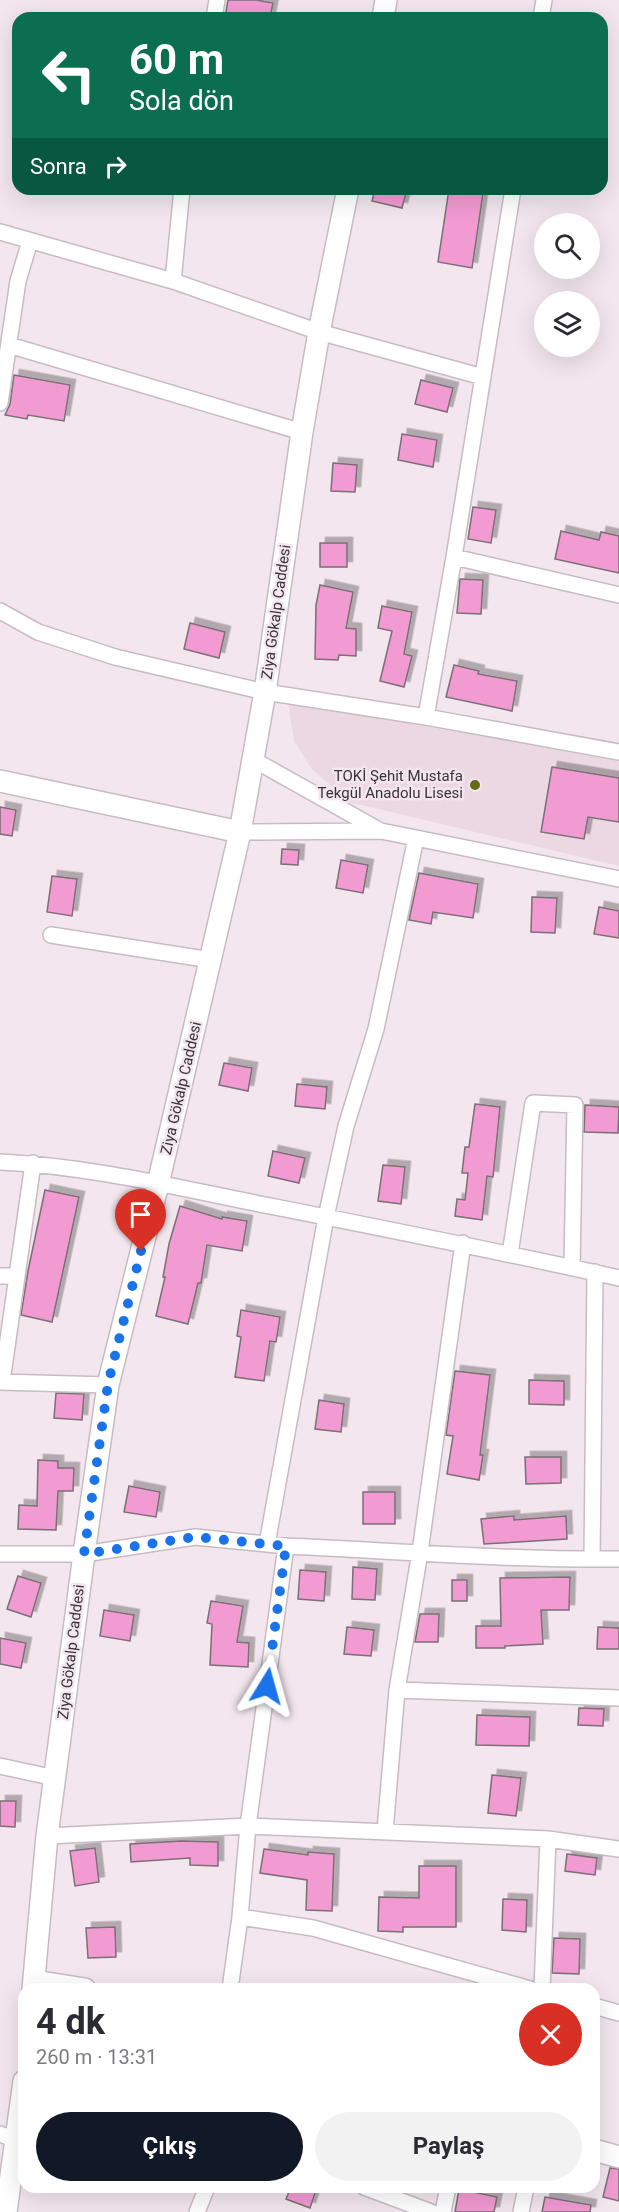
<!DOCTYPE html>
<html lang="tr">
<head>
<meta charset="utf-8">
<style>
  body { margin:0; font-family:Roboto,sans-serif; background:#f2f2f3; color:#2b2b33; height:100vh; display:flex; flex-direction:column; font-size:22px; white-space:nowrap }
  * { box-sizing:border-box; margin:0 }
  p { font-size:20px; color:#7c7c81 }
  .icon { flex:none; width:33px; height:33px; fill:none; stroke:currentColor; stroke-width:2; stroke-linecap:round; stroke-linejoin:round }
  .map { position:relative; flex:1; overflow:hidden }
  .side { position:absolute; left:18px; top:1983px; width:582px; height:210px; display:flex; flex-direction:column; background:#fff; border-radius:18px; box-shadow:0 6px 24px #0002 }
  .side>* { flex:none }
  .guide { position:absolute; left:12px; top:12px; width:596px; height:183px; border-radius:18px; box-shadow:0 6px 24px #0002; background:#0b6e4f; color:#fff; overflow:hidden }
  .fabs { position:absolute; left:534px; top:213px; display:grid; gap:12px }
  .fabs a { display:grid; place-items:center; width:66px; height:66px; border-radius:50%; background:#fff; box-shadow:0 6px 24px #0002; font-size:30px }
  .pin { position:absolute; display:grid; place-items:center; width:51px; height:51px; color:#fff; margin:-62px -26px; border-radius:50% 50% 50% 0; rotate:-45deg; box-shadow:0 0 6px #0007 }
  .pin .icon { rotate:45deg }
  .me { position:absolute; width:66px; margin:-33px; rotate:8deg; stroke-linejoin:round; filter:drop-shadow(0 0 4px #0008) }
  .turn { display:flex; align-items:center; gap:21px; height:126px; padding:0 18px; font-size:27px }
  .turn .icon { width:78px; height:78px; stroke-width:2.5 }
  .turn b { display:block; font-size:42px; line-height:51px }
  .then { display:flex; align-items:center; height:57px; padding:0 18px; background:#0003; gap:12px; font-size:22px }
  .round { display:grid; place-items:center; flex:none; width:63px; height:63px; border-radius:32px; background:#f2f2f3 }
  .headline { display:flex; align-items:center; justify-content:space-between; height:102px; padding:0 18px }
  h1 { font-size:36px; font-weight:700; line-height:45px }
  .button { display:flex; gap:12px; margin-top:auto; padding:12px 18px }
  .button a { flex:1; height:69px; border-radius:36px; background:#111827; color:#fff; font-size:24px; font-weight:700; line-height:69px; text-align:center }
  .button a+a { background:#f2f2f3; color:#2b2b33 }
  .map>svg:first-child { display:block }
  .built { fill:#ebd8e3 }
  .building { fill:#f29ad2; stroke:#7a6f75; stroke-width:1.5; filter:url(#shadow) }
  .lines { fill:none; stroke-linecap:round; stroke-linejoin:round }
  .street-casing { stroke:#c8bcc3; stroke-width:18 }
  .secondary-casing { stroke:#c8bcc3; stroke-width:24 }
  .street { stroke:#fff; stroke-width:15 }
  .secondary { stroke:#fff; stroke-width:21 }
  .route { stroke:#1a73e8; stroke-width:10; stroke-dasharray:0 18 }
  .poi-dot { fill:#626c12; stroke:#f3e6ee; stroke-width:2 }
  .labels { text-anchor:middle; stroke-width:5; stroke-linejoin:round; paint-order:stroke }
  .street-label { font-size:15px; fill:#393537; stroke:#f3e6ee }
  .poi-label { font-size:15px; fill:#393537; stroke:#f3e6ee; text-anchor:end }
</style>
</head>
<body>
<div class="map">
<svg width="619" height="2212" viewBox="0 0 619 2212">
  <defs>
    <filter id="shadow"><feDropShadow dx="5.5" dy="-5.5" stdDeviation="0" flood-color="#0004"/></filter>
  </defs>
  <rect width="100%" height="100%" fill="#f3e6ee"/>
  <path class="built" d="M288,702l331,58v106l-270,-64 -38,-34 -17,-27z"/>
  <path class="building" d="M228,0h28l17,3 -3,15h-45z
    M375,189h32l-5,19 -30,-7z
    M449,189l34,4 -11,75 -34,-6z
    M14,375l56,10 -6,36 -36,-6 -1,4 -22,-4 5,-11z
    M421,380l32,8 -6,24 -32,-8z
    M402,434l35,6 -4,27 -35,-7z
    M333,463l24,2 -2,27 -24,-1z
    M473,507l23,3 -5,33 -23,-4z
    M561,531l38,9 2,-8 18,4v37l-64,-14z
    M320,543h27v24h-27z
    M460,579l23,1 -2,34 -24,-1z
    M320,585l33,7 -7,36 10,1v27l-17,-1 -1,5 -23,-1 1,-54z
    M382,606l30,6 -8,42 8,2 -8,31 -24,-6 12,-50 -14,-3z
    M190,623l35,9 -6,26 -35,-9z
    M454,665l25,6 -1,3 39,7 -5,30 -66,-14z
    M552,767l67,11v44l-31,-5 -4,22 -43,-7z
    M0,807l16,3 -4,26 -12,-2z
    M282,849l17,1 -1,15 -17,-1z
    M341,860l27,5 -5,28 -27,-5z
    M419,873l59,11 -5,34 -40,-6 -2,12 -22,-4z
    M52,876l25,3 -5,37 -25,-4z
    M532,897l25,1 -2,35 -24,-1z
    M599,907l20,4v27l-25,-4z
    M224,1063l28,5 -4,23 -29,-6z
    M297,1084l30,3 -2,22 -30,-3z
    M475,1104l25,3 -7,70 -6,-1 -5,44 -27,-4 2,-17 8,1 3,-27h-6l3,-26h4z
    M585,1105l34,2 -1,26 -34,-1z
    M273,1151l32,7 -6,25 -31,-7z
    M383,1165l22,2 -4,37 -23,-3z
    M45,1190l34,7 -27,125 -31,-7 7,-44z
    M180,1206l42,13v-2l25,4 -5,30 -35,-6 -6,38h-3l-10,41 -32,-8 9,-39h-2l6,-33z
    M241,1310l39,7 -4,25 -6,-1 -6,40 -29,-4 6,-40 -4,-1z
    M455,1371l35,4 -10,80h3l-4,25 -32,-6 6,-38 -7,-1z
    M529,1380l35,1v24l-35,-1z
    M56,1393l28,1 -2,26 -28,-2z
    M319,1400l25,4 -3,28 -26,-3z
    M525,1457h36v26l-35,1z
    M38,1460l20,1v7h16l-1,23h-15l-2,39 -38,-1 1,-24 18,1z
    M129,1486l31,6 -4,25 -32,-5z
    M363,1492h32v32h-32z
    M514,1516v4l52,-4 1,23 -83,5 -3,-25z
    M353,1567l24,2 -2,31 -23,-1z
    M300,1570l26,2 -2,29 -26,-2z
    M18,1576l23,7 -10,34 -24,-8z
    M570,1577l-1,33h-28l2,34 -38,2v2h-29v-22h25l-1,-48z
    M452,1580h15v21h-15z
    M211,1601l32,5 -6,36 12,1 -1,24 -38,-2 2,-41 -5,-1z
    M104,1610l30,5 -4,26 -30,-5z
    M420,1614h19l-1,28h-23z
    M347,1627l27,3 -3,26 -27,-2z
    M598,1627l21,1v21h-22z
    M0,1638l26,5 -5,25 -21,-4z
    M579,1708l25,1 -1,17 -25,-1z
    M477,1715l53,2 -1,29 -53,-1z
    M492,1775l29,3 -5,38 -28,-3z
    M0,1801h16l-1,26 -15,-1z
    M181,1841l37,1v24l-28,-1v-7l-59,4 -1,-18z
    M95,1848l4,34 -24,4 -5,-35z
    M264,1849l44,6v-3l26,2 -2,57 -26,-1 1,-30 -47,-7z
    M567,1854l30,4 -2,17 -30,-4z
    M419,1866h37v61h-53v5l-25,-1 1,-34 40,1z
    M503,1899l24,1 -1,32 -24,-2z
    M115,1927l1,30 -28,1 -2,-30z
    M554,1938l26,1 -1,35 -27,-1z
    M610,2168l9,1v32l-16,-4z
    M291,2187h26l-7,21 -24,-9z
    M459,2189l38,8 -3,15h-39z
    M545,2197l46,8 -1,7h-48z"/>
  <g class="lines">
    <defs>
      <path id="street" d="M214,18l3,-18
        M541,18l3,-18
        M0,232l173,49 146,51 164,45
        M173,281l9,-92
        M9,345l293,87
        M0,403l18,-122 12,-40
        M454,557l165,38
        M0,611l38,21 77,25 150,35 161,25 193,35
        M426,717l28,-160 59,-368
        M254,760l125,70
        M240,832l141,-1 238,48
        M51,935l160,25
        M0,1162c86,4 171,24 255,41 121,24 243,48 364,75
        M510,1254l23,-151 42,2 -3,162
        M0,1276h17
        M0,1382l108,3
        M2,1382l31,-219
        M286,1546c111,5 222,14 333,13
        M0,1554h84l111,-17 72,7
        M592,1559l3,-287
        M397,1690l222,8
        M0,1766l55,12
        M385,1831l12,-141 23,-138 43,-309
        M47,1836l201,-10 300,13 71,10
        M240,1917l73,11 217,61
        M230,1989l10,-72 8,-91 38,-280 -19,-2 59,-327 20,-91 30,-97 40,-191
        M542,1989l6,-150
        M594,2006l25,7
        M0,2134l16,6
        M364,2187l67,25
        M197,2212l10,-25
        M443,2212l5,-25
        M521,2212l5,-25"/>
      <path id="secondary" d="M383,18l3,-18
        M0,781l240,51
        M34,1981l51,8
        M33,1989l14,-153 37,-282 24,-169 50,-201 82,-352 25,-140 37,-260 17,-100 29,-143
        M594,2150l25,7
        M6,2212l18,-131"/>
    </defs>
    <use href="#street" class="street-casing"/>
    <use href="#secondary" class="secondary-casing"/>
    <use href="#street" class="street"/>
    <use href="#secondary" class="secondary"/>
  </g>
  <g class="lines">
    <path class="route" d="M141,1251l-33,133 -24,170 111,-17 91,9 -19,140"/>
  </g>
  <circle class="poi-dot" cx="475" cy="785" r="6"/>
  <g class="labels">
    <g class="street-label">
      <text transform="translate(276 612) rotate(-82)" y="5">Ziya Gökalp Caddesi</text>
      <text transform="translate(181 1088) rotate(-77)" y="5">Ziya Gökalp Caddesi</text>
      <text transform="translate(71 1652) rotate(-83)" y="5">Ziya Gökalp Caddesi</text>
    </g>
    <g class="poi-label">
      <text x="463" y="781">TOKİ Şehit Mustafa<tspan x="463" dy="17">Tekgül Anadolu Lisesi</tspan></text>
    </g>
  </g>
</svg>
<div class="fabs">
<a><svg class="icon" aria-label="search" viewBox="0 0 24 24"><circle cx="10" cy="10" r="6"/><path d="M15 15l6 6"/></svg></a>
<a><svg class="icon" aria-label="layers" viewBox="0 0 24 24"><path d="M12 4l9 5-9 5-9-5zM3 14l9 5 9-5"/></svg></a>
</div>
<div class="pin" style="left:141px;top:1251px;background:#d93025"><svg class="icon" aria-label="arrive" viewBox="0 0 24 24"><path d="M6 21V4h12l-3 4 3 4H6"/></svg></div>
<svg class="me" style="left:267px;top:1686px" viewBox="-20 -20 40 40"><path d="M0-17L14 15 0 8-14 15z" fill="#1a73e8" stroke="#fff" stroke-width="4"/></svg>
<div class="guide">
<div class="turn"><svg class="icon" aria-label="left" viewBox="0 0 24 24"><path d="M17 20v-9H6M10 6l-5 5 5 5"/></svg><div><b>60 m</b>Sola dön</div></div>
<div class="then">Sonra<svg class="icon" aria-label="right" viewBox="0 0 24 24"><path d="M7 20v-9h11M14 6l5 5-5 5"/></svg></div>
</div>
<section class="side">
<div class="headline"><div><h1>4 dk</h1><p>260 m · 13:31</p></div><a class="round" style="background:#d93025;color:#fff"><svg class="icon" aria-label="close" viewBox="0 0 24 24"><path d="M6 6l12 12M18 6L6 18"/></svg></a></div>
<div class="button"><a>Çıkış</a><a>Paylaş</a></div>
</section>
</div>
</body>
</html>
